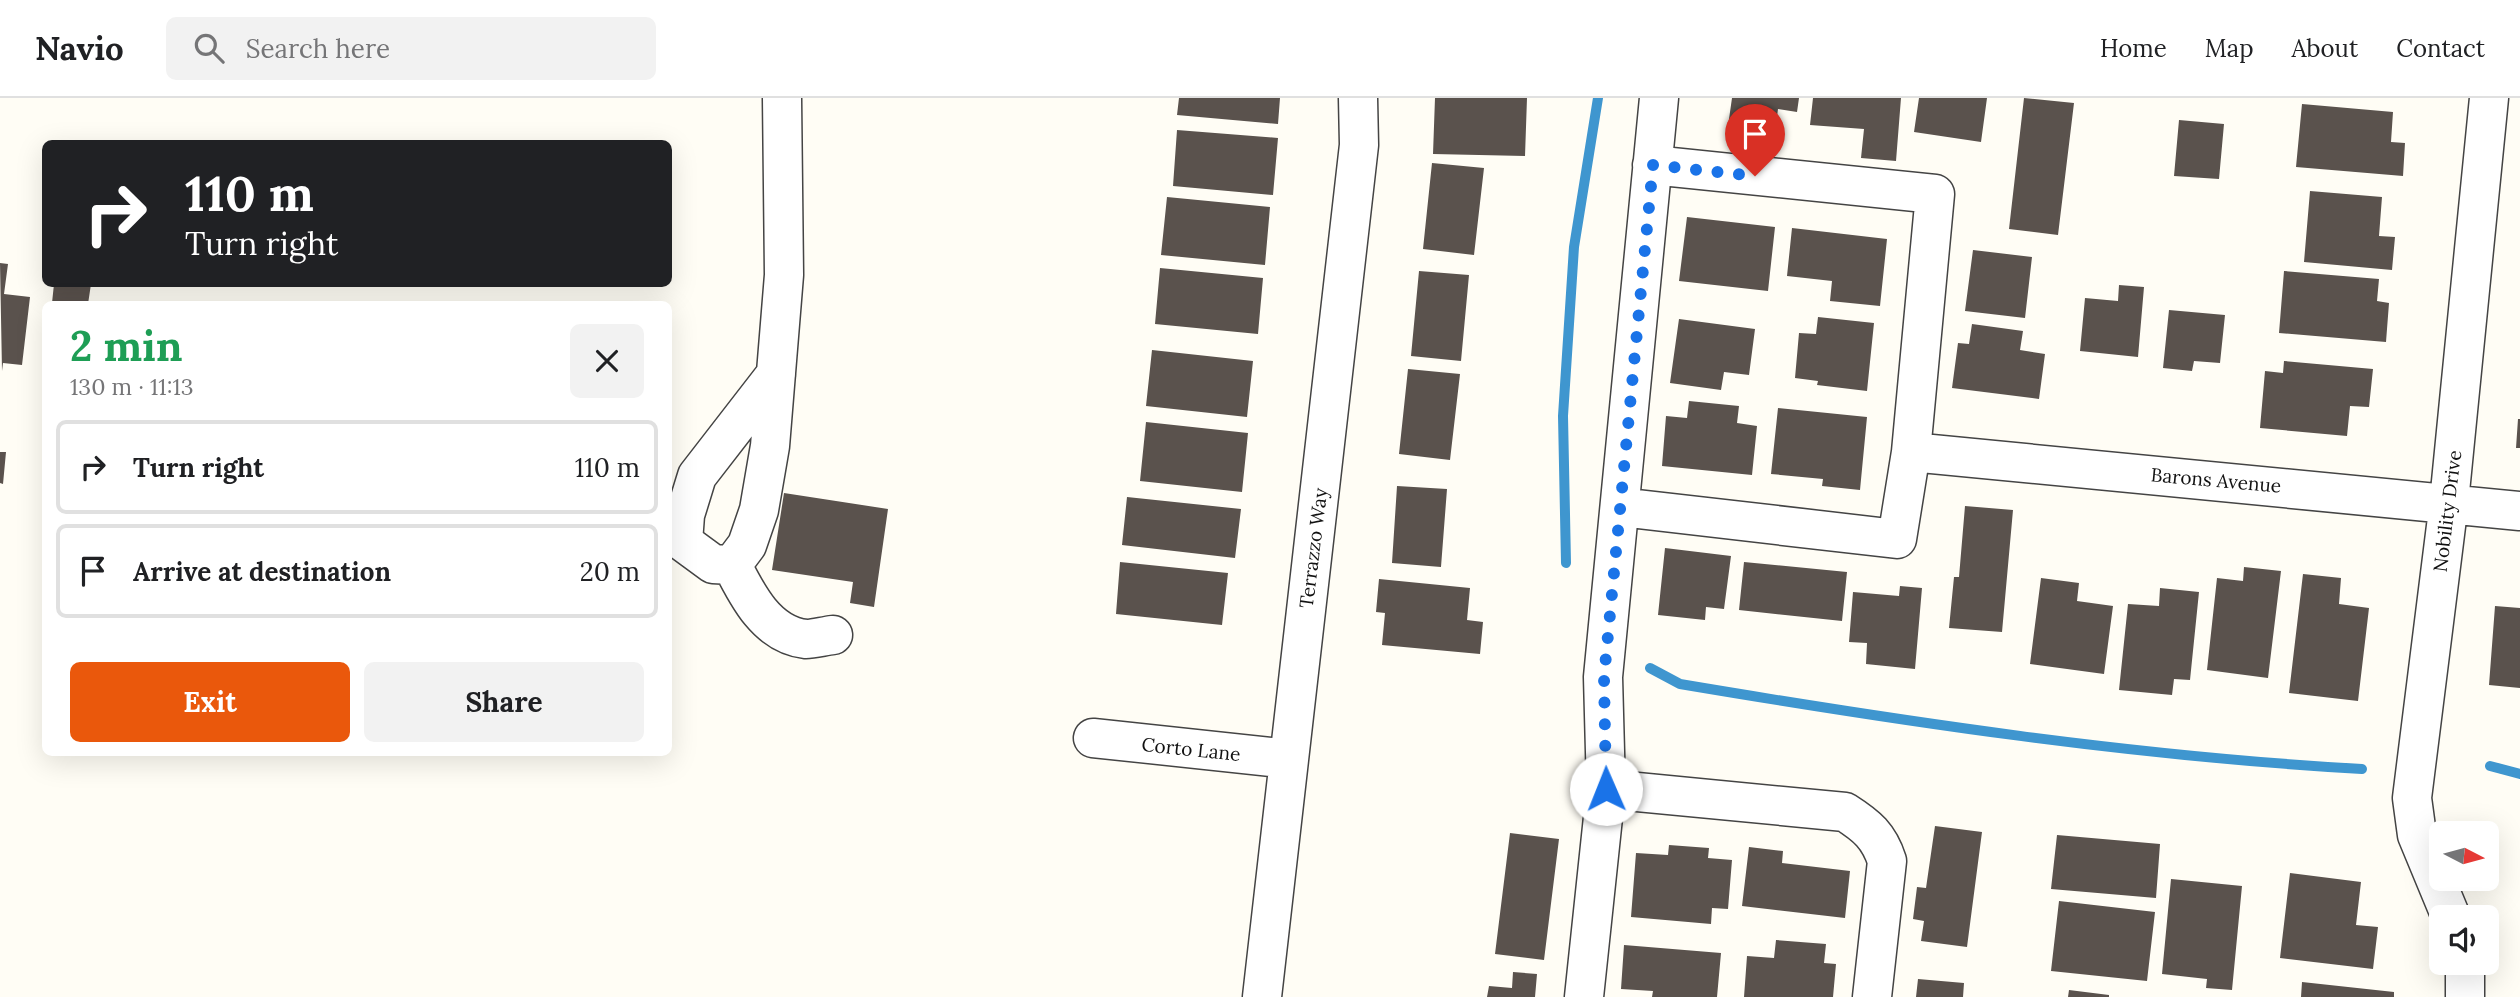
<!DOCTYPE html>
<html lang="en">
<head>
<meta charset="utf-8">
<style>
  body { margin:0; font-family:Lora,serif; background:#f2f2f2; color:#202124; height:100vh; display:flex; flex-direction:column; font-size:26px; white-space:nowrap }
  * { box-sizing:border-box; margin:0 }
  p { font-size:23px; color:#757577 }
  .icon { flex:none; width:38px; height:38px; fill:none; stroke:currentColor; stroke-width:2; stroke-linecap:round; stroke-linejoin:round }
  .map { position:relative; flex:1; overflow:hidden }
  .panel { position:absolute; left:42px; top:203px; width:630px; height:455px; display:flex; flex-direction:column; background:#fff; border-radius:10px; box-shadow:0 7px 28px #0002 }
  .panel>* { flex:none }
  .hud { position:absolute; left:42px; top:42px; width:630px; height:147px; border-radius:10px; box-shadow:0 7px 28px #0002; background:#202124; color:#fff; overflow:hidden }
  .needle { width:46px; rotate:96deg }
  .tools { position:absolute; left:2429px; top:723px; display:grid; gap:14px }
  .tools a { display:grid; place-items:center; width:70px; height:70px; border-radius:10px; background:#fff; box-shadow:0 7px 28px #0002; font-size:35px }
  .pin { position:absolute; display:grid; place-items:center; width:60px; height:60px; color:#fff; margin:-72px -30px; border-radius:50% 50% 50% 0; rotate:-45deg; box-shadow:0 0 7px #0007 }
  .pin .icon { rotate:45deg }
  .me { position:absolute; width:77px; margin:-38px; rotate:359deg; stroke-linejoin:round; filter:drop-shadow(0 0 5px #0008) }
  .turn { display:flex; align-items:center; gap:24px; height:147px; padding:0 28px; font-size:32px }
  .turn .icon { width:91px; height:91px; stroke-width:2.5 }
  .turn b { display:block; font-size:49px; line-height:60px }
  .round { display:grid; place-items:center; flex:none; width:74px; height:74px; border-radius:10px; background:#f2f2f2 }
  .headline { display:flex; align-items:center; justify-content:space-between; height:119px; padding:0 28px }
  h1 { font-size:42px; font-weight:800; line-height:52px; color:#1e9e55 }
  .action { display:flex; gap:14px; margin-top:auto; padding:14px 28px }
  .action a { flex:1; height:80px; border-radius:10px; background:#ea580c; color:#fff; font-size:28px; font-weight:800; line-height:80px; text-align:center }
  .action a+a { background:#f2f2f2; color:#202124 }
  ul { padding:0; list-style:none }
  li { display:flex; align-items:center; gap:21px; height:94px; margin:0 14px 10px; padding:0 14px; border:4px solid #e0e0e0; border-radius:10px }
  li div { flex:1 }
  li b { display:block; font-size:26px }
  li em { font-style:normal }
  header { display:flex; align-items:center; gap:42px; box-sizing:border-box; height:98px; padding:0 35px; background:#fff; border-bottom:2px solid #e0e0e0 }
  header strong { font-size:33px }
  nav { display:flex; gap:38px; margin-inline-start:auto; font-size:24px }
  .search { width:490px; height:63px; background:#f2f2f2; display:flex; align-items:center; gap:18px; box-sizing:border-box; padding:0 24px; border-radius:10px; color:#757577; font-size:26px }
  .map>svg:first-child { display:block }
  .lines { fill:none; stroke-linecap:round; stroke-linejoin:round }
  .stream { stroke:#3f96cf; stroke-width:10 }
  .building { fill:#5a524d }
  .minor-casing { stroke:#444; stroke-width:41 }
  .minor { stroke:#fff; stroke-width:38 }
  .route { stroke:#1a73e8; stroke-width:12; stroke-dasharray:0 21.6 }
  .labels { text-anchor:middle; stroke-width:7; stroke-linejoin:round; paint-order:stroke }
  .street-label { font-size:19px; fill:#111; stroke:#fff }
</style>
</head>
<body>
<header>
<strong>Navio</strong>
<div class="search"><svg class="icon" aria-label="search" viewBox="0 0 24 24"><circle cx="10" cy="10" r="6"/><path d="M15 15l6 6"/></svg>Search here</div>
<nav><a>Home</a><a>Map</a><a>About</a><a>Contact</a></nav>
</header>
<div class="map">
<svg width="2520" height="899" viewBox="0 0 2520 899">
  <rect width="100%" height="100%" fill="#fffdf5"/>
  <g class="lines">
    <path class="stream" d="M1566,465l-3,-147 11,-169 24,-149
      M1650,570l30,16c226,38 453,72 682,85
      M2490,668l30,8"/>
  </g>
  <path class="building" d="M1179,0h101l-2,26 -101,-9z
    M1435,0h92l-2,58 -92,-2z
    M1732,0h67l-2,14 -19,-3 -5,37 -47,-6z
    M1813,0h88l-5,63 -35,-3 3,-29 -54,-4z
    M1919,0h68l-6,44 -67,-10z
    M2024,0l50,5 -16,132 -49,-6z
    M2302,6l91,8 -2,30 14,1 -2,33 -107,-9z
    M2179,22l45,4 -5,55 -45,-3z
    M1177,32l101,8 -5,57 -100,-9z
    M1432,65l52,5 -10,87 -51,-6z
    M2310,93l72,6 -3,39 16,1 -3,33 -88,-8z
    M1167,99l103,10 -5,58 -104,-10z
    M1687,119l88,10 -7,64 -89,-10z
    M1792,130l95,11 -7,67 -50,-5 2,-20 -45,-5z
    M1973,152l59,7 -7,61 -60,-7z
    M0,165l8,1 -4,30 26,3 -8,68 -19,-2 -1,8z
    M1160,170l103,10 -5,56 -103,-10z
    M1419,173l50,4 -8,86 -50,-5z
    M2284,173l95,8 -2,22 12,2 -3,39 -107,-9z
    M54,186h37l-3,20 -36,-1z
    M2119,187l25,2 -6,70 -58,-6 5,-53 33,3z
    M2169,212l56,5 -5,48 -26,-2 -2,10 -29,-3z
    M1818,219l56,6 -7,68 -50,-6 1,-4 -23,-3 4,-45 17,1z
    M1679,221l76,10 -6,46 -25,-3 -3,18 -51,-7z
    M1972,226l51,7 -3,19 25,4 -6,45 -87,-11 6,-45 11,1z
    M1152,252l101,11 -6,56 -101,-11z
    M2284,263l89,8 -4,38 -19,-1 -3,30 -87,-8 5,-57 18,2z
    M1408,271l52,5 -10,86 -51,-6z
    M1689,303l50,5 -2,17 20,3 -5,49 -90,-9 4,-50 21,2z
    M1778,310l89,9 -7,73 -38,-4 1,-7 -52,-5z
    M2518,321h2v29h-4z
    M1146,324l102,11 -6,59 -102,-11z
    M0,354h6l-3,32 -3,-1z
    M1397,388l50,3 -6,78 -49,-4z
    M784,395l104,16 -14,98 -24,-4 3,-21 -81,-12z
    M1127,399l114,12 -6,49 -113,-13z
    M1965,408l48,4 -11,122 -53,-4 5,-51h5z
    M1665,450l66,8 -7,53 -18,-2 -1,13 -47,-5z
    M1120,464l108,11 -6,52 -106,-11z
    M1744,464l103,10 -5,49 -103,-11z
    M2244,469l37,4 -13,107 -61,-8 10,-92 26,3z
    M2303,476l38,4 -2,26 30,4 -11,93 -69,-8z
    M2041,480l38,5 -2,18 36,5 -9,68 -74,-10z
    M1379,481l91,9 -3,32 16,2 -3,32 -98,-9 3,-32 -9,-1z
    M1900,488l22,2 -7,81 -49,-5 1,-21 -18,-1 4,-50 46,4z
    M2160,490l39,4 -9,88 -16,-1 -2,16 -53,-5 9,-86 31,2z
    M2495,508l25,2v80l-31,-3z
    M1935,728l47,6 -15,115 -46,-6 3,-20 -11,-2 4,-32 9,1z
    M1510,735l49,6 -15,121 -49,-6z
    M2057,737l103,9 -4,54 -105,-9z
    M1669,747l40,3 -1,10 24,2 -4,49 -16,-1 -1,16 -80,-7 5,-64 32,2z
    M1749,749l34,4 -1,12 68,8 -5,47 -103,-12z
    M2290,775l71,9 -5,43 22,2 -5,42 -93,-11z
    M2171,781l71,7 -10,104 -26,-2 1,-9 -45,-5z
    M2059,803l96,11 -8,69 -96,-10z
    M1776,842l50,4 -2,19 12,1 -3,33h-89l3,-41 27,2z
    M1624,847l97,8 -4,44h-65l1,-6 -32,-2z
    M1513,874l24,2 -2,23h-48l2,-11 23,2z
    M1918,881l46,4 -1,14h-47z
    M2302,884l92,10v5h-93z
    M2069,892l40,5v2h-41z"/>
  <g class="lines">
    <defs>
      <path id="minor" d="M776,276l-79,102 -12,39 -2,27 30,22 19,1 15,-20 12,-35 11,-64 14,-171 -2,-177
        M1911,354l609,59
        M1620,409l277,32 14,-87 24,-258 -283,-29
        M732,467c15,30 35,70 74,74 8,0 18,-3 27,-4
        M1093,640l196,21
        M1606,691l239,23c22,14 34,24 42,49l-15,136
        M2451,819l-34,-82 -5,-37 37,-296 40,-404
        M2465,864v35
        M1262,899l97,-852 -1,-47
        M1584,899l22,-208 -3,-112 56,-579"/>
    </defs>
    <use href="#minor" class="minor-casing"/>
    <use href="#minor" class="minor"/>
  </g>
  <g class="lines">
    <path class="route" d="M1606,691l-2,-112 49,-512 102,11"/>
  </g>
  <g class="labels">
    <g class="street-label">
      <text transform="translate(2216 382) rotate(5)" y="7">Barons Avenue</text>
      <text transform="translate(2447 413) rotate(-83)" y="7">Nobility Drive</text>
      <text transform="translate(1313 450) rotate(-83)" y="7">Terrazzo Way</text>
      <text transform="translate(1191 651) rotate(6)" y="7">Corto Lane</text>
    </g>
  </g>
</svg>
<div class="tools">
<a><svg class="needle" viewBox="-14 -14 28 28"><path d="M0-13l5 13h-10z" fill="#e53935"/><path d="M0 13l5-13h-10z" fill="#757577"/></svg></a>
<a><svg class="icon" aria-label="sound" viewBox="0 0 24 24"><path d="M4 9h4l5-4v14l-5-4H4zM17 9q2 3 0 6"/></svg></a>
</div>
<div class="pin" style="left:1755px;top:78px;background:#d93025"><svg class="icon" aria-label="arrive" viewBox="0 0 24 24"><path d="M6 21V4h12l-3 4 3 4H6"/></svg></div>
<svg class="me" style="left:1606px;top:691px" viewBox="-20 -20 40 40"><circle r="19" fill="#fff"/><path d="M0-13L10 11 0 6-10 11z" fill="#1a73e8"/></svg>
<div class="hud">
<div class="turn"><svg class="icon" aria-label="right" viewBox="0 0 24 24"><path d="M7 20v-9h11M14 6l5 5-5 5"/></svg><div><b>110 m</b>Turn right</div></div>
</div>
<section class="panel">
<div class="headline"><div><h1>2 min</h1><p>130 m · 11:13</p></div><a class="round"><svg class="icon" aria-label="close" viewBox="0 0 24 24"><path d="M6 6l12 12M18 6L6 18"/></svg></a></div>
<ul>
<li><svg class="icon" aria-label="right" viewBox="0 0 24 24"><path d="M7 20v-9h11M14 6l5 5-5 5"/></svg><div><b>Turn right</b></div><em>110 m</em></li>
<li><svg class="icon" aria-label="arrive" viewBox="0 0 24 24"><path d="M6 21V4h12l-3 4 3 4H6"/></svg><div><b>Arrive at destination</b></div><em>20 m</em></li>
</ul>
<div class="action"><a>Exit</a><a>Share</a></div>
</section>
</div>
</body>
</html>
